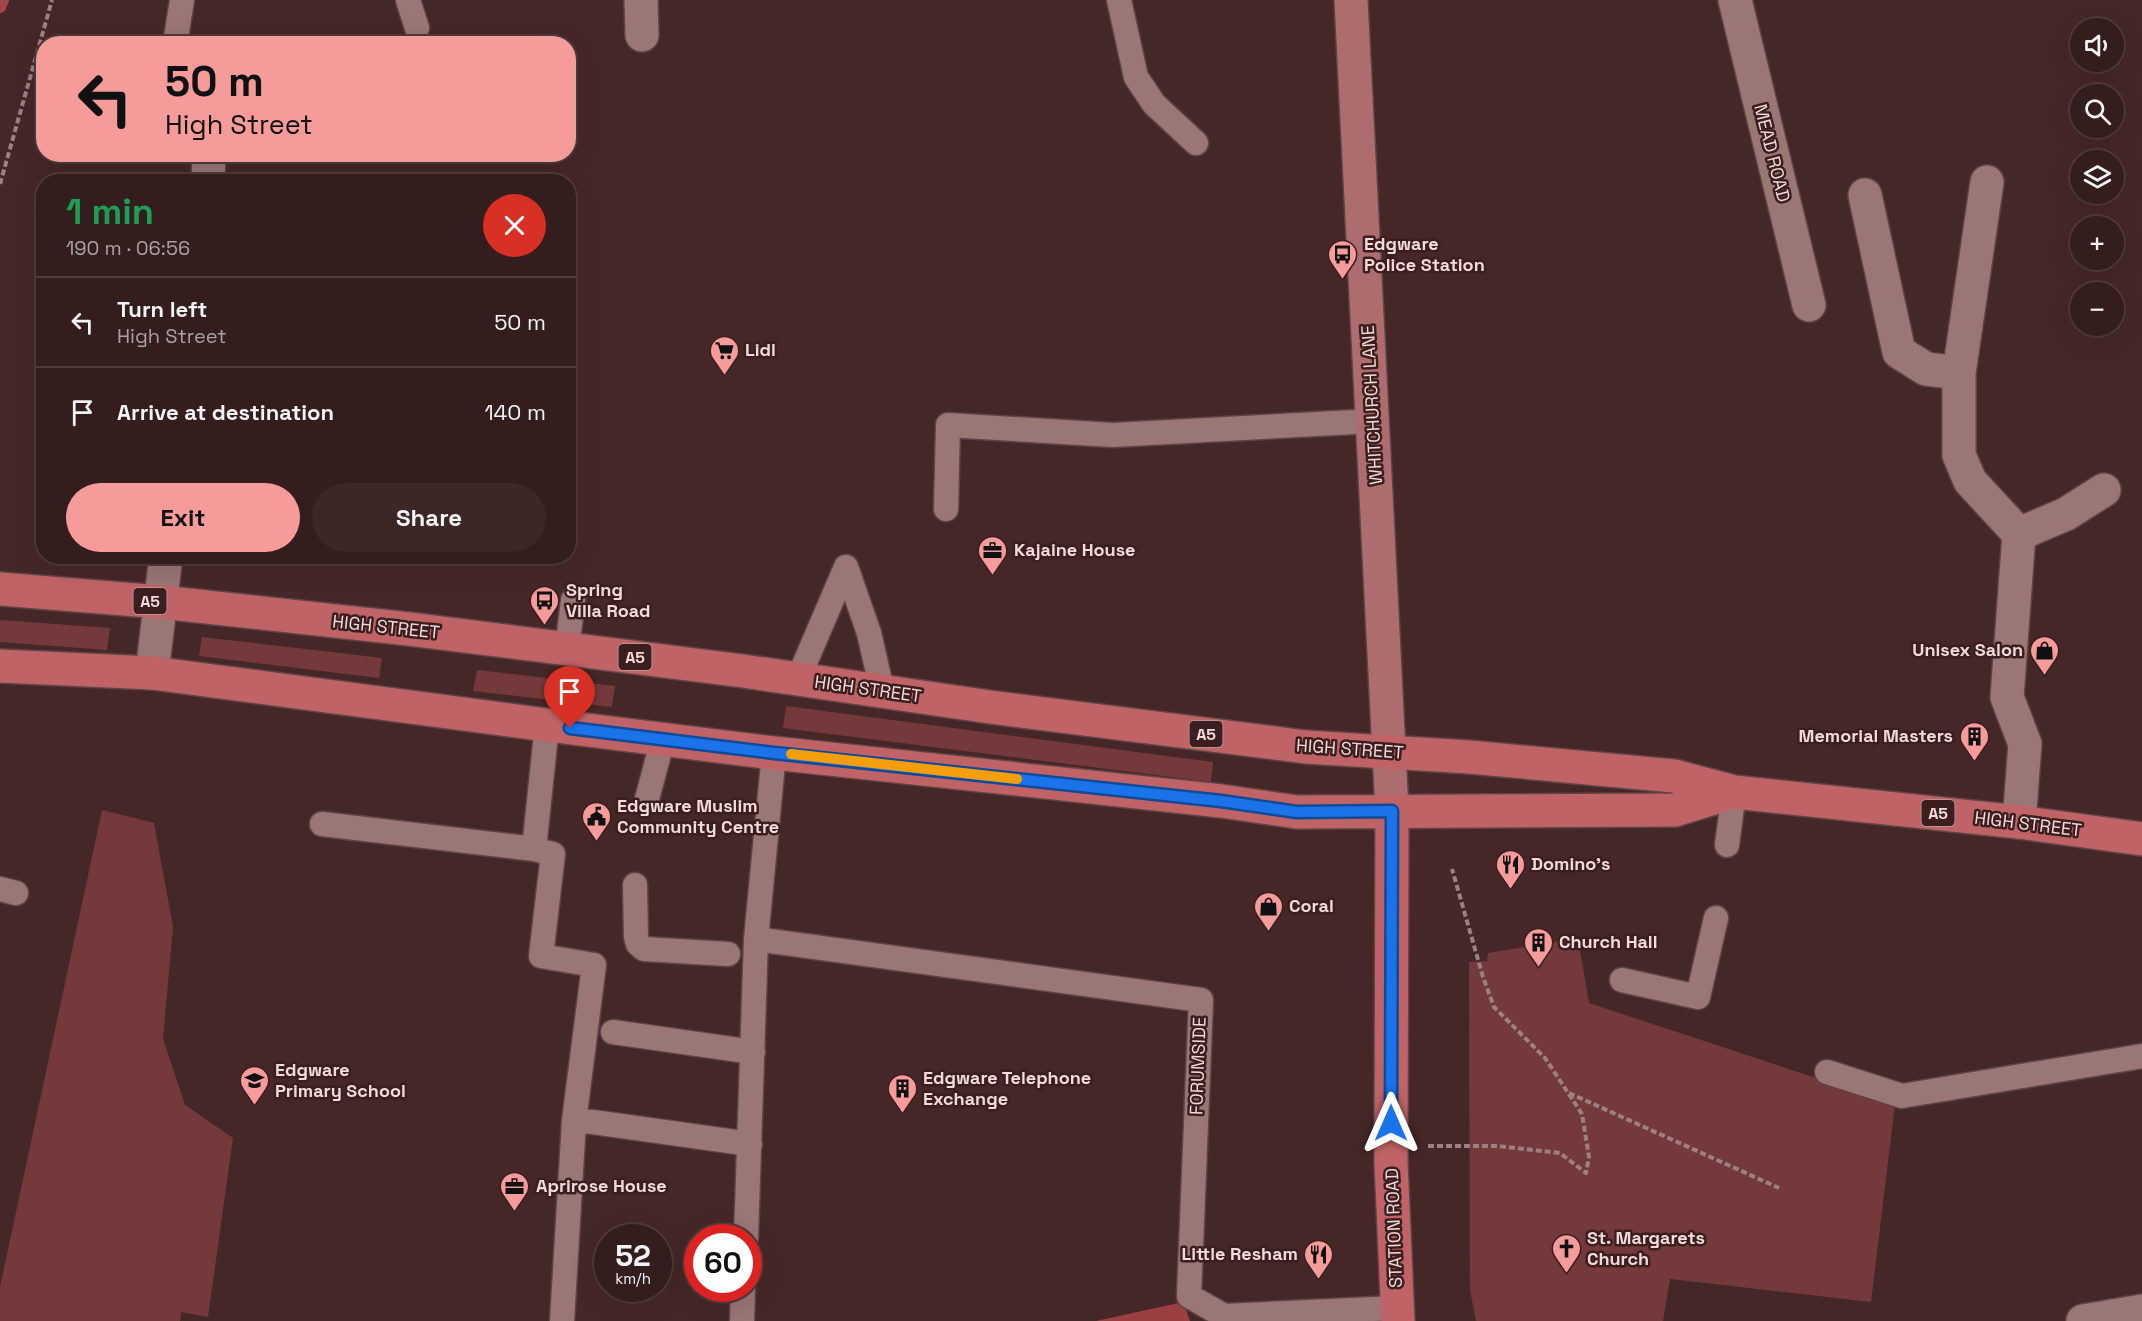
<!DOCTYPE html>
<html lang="en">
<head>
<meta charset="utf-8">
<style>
  body { margin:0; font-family:"Space Grotesk",sans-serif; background:#3c2626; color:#f1f3f6; height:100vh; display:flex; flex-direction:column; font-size:22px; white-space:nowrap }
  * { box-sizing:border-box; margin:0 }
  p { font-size:20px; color:#a9a2a4 }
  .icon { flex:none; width:33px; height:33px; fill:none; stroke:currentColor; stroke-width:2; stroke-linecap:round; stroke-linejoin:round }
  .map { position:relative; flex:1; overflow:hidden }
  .side { position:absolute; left:36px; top:174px; width:540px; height:390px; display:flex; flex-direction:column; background:#341d1d; border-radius:24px; box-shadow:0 6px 24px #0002,0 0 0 2px #4e3b3b }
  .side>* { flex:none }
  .top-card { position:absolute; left:36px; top:36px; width:540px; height:126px; border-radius:24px; box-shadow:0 6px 24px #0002,0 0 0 2px #4e3b3b; background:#f59b9a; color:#111; overflow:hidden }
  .buttons { position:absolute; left:2070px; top:18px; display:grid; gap:12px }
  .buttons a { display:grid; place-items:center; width:54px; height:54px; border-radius:50%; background:#341d1d; box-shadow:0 6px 24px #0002,0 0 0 2px #4e3b3b; font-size:30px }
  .speed { position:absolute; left:594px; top:1224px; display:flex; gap:12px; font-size:30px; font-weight:700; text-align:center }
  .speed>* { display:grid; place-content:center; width:78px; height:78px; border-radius:50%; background:#341d1d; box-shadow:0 6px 24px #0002,0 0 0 2px #4e3b3b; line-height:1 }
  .speed small { font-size:15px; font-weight:400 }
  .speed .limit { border:9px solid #d22; background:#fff; color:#111 }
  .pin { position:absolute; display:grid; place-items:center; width:51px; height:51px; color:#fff; margin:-62px -26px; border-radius:50% 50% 50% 0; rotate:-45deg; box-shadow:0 0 6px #0007 }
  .pin .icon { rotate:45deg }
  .me { position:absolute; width:66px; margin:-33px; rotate:0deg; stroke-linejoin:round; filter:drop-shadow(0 0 4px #0008) }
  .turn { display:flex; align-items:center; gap:21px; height:126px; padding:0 30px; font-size:27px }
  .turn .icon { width:78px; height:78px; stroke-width:2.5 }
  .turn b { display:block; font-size:42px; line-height:51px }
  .round { display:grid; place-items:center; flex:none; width:63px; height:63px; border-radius:32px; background:#3c2626 }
  .summary { display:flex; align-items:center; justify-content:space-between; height:102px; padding:0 30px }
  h1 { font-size:36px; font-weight:700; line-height:45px; color:#1e9e55 }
  .action { display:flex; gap:12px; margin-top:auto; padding:12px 30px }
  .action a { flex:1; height:69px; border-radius:36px; background:#f59b9a; color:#111; font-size:24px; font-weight:700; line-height:69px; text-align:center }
  .action a+a { background:#3c2626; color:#f1f3f6 }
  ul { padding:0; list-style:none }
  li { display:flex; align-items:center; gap:18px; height:90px; padding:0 30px; border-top:2px solid #4e3b3b }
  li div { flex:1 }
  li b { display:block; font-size:22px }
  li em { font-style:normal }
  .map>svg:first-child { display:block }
  .green { fill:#743a3b }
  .forest { fill:#9a4043 }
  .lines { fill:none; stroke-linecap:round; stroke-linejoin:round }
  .stream { stroke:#a24749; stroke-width:12 }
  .lane-casing { stroke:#5e4445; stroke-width:27 }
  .street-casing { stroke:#5e4445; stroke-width:36 }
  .secondary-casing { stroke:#5e4445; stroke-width:36 }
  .primary-casing { stroke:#5e4445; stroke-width:36 }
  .path { stroke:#9b8181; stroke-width:4; stroke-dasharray:6 3; stroke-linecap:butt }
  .lane { stroke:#9a7675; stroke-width:24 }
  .street { stroke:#9a7675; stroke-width:33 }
  .secondary { stroke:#ad6d6e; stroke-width:33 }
  .primary { stroke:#c06366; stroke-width:33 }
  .route-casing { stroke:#114b97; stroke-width:15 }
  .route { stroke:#1a73e8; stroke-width:10 }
  .slow { stroke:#f59e0b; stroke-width:10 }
  .labels { text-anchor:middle; stroke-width:5; stroke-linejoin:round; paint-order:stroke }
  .shield { fill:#3b1e1d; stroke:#baa2a1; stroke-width:1.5 }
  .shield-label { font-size:16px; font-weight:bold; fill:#f0dbda }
  .street-label { font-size:18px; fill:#f0dbda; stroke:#3b1e1d }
  .poi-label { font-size:18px; font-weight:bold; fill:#f0dbda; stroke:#3b1e1d; text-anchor:start }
</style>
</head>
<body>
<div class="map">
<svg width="2142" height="1321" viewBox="0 0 2142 1321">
  <rect width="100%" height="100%" fill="#462727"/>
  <path class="green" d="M0,620l110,8 -3,22 -107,-8z
    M202,637l180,21 -3,20 -180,-22z
    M477,670l138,16 -3,21 -139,-16z
    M786,706l427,56 -2,20 -428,-54z
    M102,810l52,13 19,104 -10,112 22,66 48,33 -25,179 -27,-5 -1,9h-180v-34z
    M1578,938l11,65 306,101 -24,198 -201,-23 -7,42h-187l-6,-31 -1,-328 18,-1 1,-8z"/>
  <path class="forest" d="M1183,1302l7,19h-94z"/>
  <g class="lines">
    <path class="stream" d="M0,7l3,-7"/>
    <defs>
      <path id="lane" d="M408,0l9,28
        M1119,0l17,77 18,27 42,39
        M175,44l7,-44
        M946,509l2,-84 165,10 260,-14
        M846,567l23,66 13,57
        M567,649l6,-49
        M798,679l48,-112
        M647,799l16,-60
        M322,824l212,25 13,-124
        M1727,845l7,-53
        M534,849l19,5 -12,102 53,9 -20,156 19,1 157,22
        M635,885l1,52 2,7 6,5 84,5
        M0,889l16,4
        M756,939l445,61 -12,296 35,20 172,-8
        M1622,980l76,17 18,-79
        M613,1032l140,20
        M1827,1072l75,24 240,-40
        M746,1238l10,-299 18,-186
        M562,1321l12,-200
        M742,1321l1,-33"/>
      <path id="street" d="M641,0l1,35
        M1735,0l74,305
        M208,182l1,-28
        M1987,182l-28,191v82l11,26 49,53
        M1865,195l34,157 27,17 33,4
        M152,673l14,-117
        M2019,822l6,-78 -18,-47 12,-163 47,-20 38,-24
        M2083,1321l59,-10"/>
      <path id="secondary" d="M1351,0l41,811"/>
      <path id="primary" d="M0,589l161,13 248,27 334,42 247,36 316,40 163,10 205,19 60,16 285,30 123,17
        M0,666l152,7 395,52 227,28 447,48 76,11 378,-2 58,-18
        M1392,811l-1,351 7,159"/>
    </defs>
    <use href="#lane" class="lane-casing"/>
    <use href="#street" class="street-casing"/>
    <use href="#secondary" class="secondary-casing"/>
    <use href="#primary" class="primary-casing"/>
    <path class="path" d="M0,184l52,-184
      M1569,1093l210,95
      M1428,1146h69l63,7 26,20 3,-16 -7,-43 -37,-56 -51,-51 -11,-30 -31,-108"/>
    <use href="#lane" class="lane"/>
    <use href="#street" class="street"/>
    <use href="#secondary" class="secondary"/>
    <use href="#primary" class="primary"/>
  </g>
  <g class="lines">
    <defs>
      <path id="route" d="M570,728l204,25 447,48 76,11 95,-1 -1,312"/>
    </defs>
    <use href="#route" class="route-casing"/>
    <use href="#route" class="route"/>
    <path class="slow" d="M791,754l226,25"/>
  </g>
  <defs>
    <symbol id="bus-pin" viewBox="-11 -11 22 30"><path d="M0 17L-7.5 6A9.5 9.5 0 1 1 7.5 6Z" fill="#f59b9a" stroke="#3b1e1d"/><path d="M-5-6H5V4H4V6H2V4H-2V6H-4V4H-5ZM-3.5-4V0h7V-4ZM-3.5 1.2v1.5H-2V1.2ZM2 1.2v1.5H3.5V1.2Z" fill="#111"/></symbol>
    <symbol id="supermarket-pin" viewBox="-11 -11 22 30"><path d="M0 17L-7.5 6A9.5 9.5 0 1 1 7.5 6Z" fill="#f59b9a" stroke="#3b1e1d"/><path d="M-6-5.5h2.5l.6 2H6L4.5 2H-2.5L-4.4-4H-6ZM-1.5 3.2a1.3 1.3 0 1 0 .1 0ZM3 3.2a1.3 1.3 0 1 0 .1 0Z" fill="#111"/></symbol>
    <symbol id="office-pin" viewBox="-11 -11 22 30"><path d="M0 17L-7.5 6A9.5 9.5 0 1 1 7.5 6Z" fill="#f59b9a" stroke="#3b1e1d"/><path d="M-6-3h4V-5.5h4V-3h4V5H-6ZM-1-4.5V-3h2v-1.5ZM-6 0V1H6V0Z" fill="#111"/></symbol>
    <symbol id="shop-pin" viewBox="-11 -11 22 30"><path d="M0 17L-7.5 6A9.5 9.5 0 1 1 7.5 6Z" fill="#f59b9a" stroke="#3b1e1d"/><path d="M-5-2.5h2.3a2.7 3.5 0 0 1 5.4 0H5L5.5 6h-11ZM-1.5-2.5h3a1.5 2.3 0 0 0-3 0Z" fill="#111"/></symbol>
    <symbol id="building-pin" viewBox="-11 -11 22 30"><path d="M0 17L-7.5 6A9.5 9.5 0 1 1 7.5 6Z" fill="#f59b9a" stroke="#3b1e1d"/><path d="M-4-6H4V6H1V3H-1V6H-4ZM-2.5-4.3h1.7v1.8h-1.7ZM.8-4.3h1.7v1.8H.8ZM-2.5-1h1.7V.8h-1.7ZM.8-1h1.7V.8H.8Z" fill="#111"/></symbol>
    <symbol id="civic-pin" viewBox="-11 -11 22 30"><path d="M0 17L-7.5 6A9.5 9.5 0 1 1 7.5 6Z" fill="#f59b9a" stroke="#3b1e1d"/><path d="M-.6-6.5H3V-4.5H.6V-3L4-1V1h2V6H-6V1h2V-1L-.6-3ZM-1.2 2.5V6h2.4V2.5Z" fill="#111"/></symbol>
    <symbol id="restaurant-pin" viewBox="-11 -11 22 30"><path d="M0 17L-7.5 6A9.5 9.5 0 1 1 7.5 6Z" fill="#f59b9a" stroke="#3b1e1d"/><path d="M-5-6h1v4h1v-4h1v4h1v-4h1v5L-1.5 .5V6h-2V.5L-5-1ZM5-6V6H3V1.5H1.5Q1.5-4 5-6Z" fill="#111"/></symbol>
    <symbol id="school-pin" viewBox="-11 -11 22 30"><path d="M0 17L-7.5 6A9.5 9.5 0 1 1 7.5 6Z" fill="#f59b9a" stroke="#3b1e1d"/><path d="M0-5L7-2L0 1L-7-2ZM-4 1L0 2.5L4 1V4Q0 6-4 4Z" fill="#111"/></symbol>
    <symbol id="church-pin" viewBox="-11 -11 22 30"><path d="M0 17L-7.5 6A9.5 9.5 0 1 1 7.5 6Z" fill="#f59b9a" stroke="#3b1e1d"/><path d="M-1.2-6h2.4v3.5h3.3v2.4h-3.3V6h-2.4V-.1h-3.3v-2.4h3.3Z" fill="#111"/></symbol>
  </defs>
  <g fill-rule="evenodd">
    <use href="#bus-pin" x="1326" y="238" width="33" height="45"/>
    <use href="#supermarket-pin" x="708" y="334" width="33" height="45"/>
    <use href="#office-pin" x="976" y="534" width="33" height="45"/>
    <use href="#bus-pin" x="528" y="584" width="33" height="45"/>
    <use href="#shop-pin" x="2028" y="634" width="33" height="45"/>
    <use href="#building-pin" x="1958" y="720" width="33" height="45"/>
    <use href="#civic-pin" x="580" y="800" width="33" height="45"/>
    <use href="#restaurant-pin" x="1494" y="848" width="33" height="45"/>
    <use href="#shop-pin" x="1252" y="890" width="33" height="45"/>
    <use href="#building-pin" x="1522" y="926" width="33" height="45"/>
    <use href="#school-pin" x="238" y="1064" width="33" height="45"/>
    <use href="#building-pin" x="886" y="1072" width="33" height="45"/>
    <use href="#office-pin" x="498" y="1170" width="33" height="45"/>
    <use href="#church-pin" x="1550" y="1232" width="33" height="45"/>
    <use href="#restaurant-pin" x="1302" y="1238" width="33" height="45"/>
  </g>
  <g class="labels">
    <g class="shield">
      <rect x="133.5" y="588" width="33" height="26" rx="4.5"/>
      <rect x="618.5" y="644" width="33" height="26" rx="4.5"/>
      <rect x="1189.5" y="721" width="33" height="26" rx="4.5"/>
      <rect x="1921.5" y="800" width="33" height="26" rx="4.5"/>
    </g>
    <g class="shield-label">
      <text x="150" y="607">A5</text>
      <text x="635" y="663">A5</text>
      <text x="1206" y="740">A5</text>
      <text x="1938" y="819">A5</text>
    </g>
    <g class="street-label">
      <text transform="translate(1772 153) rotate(76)" y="6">MEAD ROAD</text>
      <text transform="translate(1372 405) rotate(-93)" y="6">WHITCHURCH LANE</text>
      <text transform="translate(386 627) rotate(6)" y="6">HIGH STREET</text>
      <text transform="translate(868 689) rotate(8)" y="6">HIGH STREET</text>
      <text transform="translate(1350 749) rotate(4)" y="6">HIGH STREET</text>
      <text transform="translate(2028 824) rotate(7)" y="6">HIGH STREET</text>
      <text transform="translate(1198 1066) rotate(-88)" y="6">FORUMSIDE</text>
      <text transform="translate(1394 1228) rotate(-92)" y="6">STATION ROAD</text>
    </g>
    <g class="poi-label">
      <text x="1364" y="250">Edgware<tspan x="1364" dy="21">Police Station</tspan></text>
      <text x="745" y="356">Lidl</text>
      <text x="1014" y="556">Kajaine House</text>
      <text x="566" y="596">Spring<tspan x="566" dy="21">Villa Road</tspan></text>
      <text x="2023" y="656" text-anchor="end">Unisex Salon</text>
      <text x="1953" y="742" text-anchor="end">Memorial Masters</text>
      <text x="617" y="812">Edgware Muslim<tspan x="617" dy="21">Community Centre</tspan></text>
      <text x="1531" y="870">Domino's</text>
      <text x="1289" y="912">Coral</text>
      <text x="1559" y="948">Church Hall</text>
      <text x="275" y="1076">Edgware<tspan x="275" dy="21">Primary School</tspan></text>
      <text x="923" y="1084">Edgware Telephone<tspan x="923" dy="21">Exchange</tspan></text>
      <text x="536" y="1192">Aprirose House</text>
      <text x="1587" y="1244">St. Margarets<tspan x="1587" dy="21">Church</tspan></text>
      <text x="1298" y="1260" text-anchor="end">Little Resham</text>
    </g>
  </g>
</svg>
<div class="buttons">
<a><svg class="icon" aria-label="sound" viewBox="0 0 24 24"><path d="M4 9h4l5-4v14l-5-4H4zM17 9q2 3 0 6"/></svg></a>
<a><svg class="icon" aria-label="search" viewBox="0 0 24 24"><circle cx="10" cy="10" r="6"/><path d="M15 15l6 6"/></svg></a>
<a><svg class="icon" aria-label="layers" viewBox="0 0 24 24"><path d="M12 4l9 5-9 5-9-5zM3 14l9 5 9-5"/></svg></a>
<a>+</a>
<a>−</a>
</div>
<div class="speed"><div>52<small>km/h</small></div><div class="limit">60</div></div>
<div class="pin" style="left:570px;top:728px;background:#d93025"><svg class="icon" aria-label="arrive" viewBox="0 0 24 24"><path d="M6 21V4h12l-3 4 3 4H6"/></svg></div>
<svg class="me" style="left:1391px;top:1123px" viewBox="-20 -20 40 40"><path d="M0-17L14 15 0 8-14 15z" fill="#1a73e8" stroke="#fff" stroke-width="4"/></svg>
<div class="top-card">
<div class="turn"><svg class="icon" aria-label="left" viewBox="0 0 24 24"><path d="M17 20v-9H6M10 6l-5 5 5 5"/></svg><div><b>50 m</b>High Street</div></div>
</div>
<section class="side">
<div class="summary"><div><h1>1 min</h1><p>190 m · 06:56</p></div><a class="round" style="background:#d93025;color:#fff"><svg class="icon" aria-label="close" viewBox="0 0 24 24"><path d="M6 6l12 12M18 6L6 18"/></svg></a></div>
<ul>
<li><svg class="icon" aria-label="left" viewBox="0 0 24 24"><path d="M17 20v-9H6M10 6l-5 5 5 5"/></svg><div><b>Turn left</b><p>High Street</p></div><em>50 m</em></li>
<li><svg class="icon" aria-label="arrive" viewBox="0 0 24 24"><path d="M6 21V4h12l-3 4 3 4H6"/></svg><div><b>Arrive at destination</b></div><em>140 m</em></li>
</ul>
<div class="action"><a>Exit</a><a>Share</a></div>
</section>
</div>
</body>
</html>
